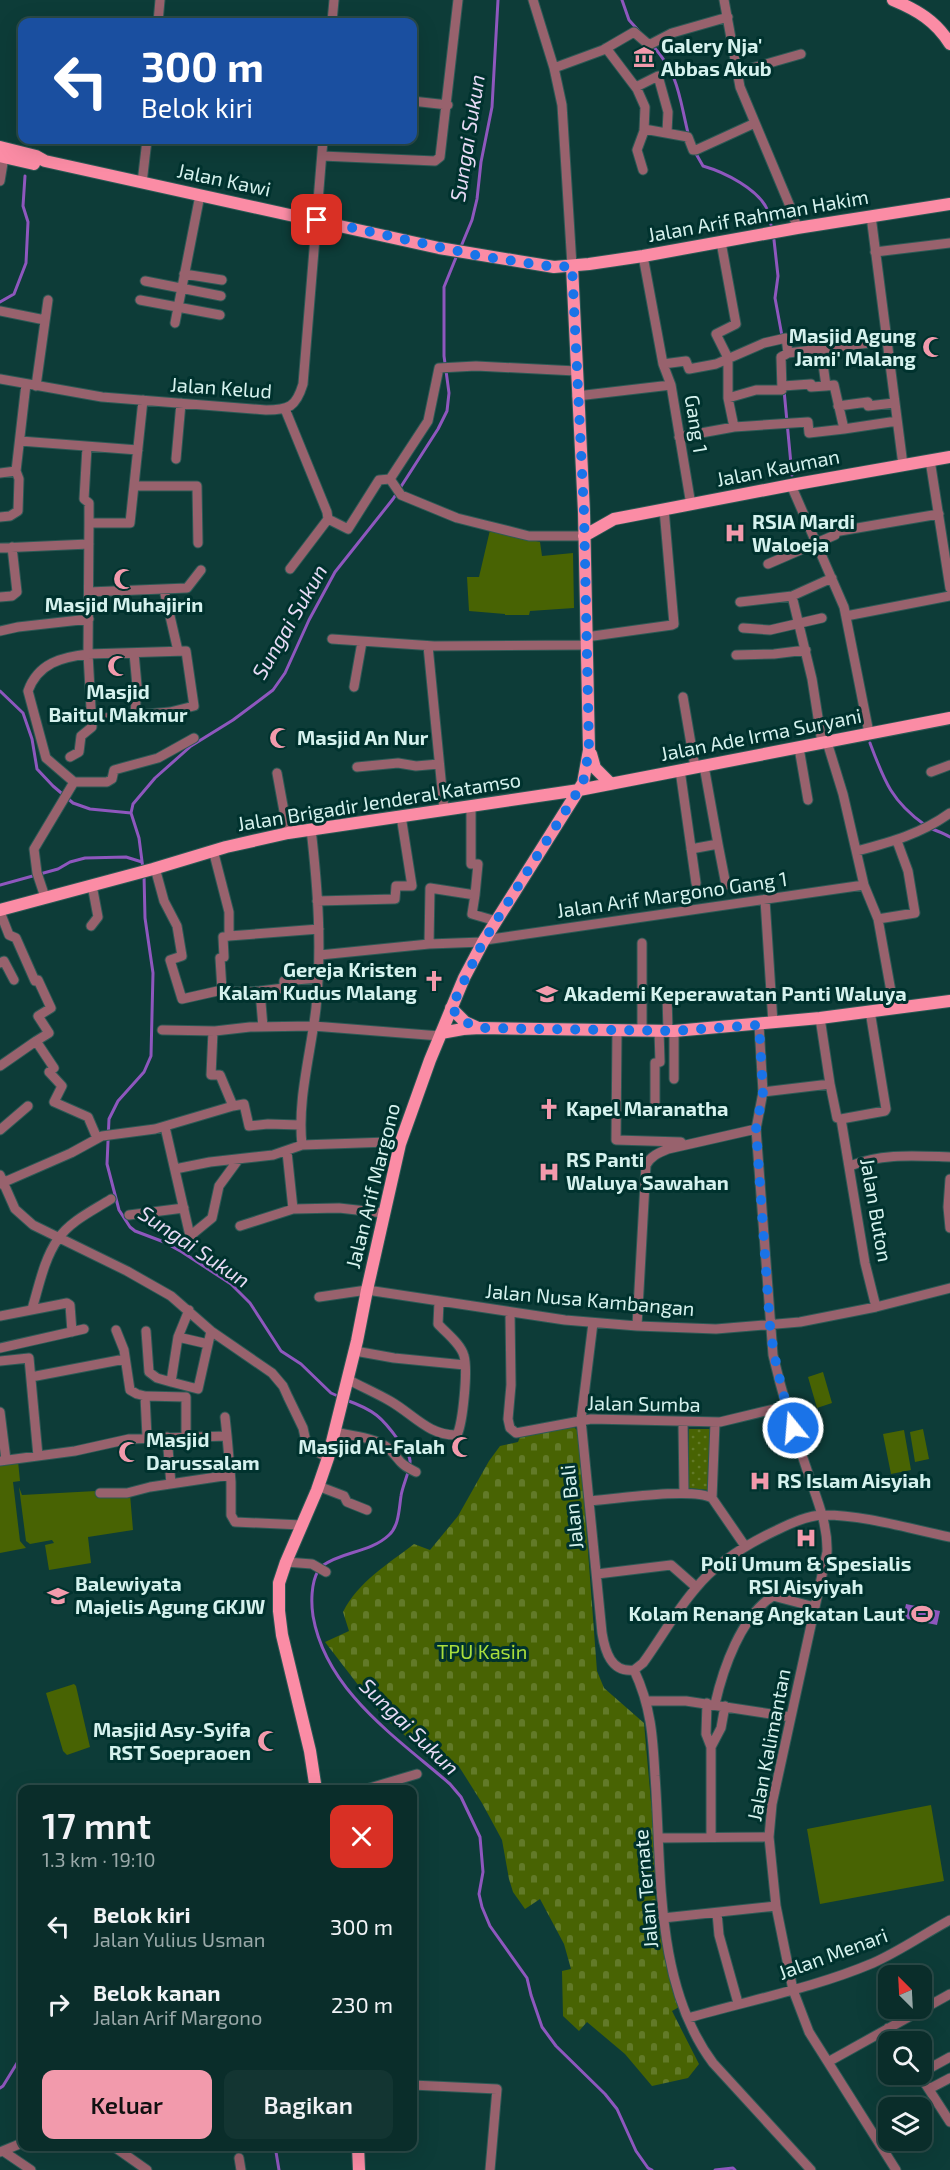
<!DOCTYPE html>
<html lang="id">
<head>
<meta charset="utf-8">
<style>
  body { margin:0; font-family:"Exo 2",sans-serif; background:#133532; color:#f1f3f6; height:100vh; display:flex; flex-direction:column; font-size:22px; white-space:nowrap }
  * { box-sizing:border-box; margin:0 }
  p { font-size:20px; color:#99a8a8 }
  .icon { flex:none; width:33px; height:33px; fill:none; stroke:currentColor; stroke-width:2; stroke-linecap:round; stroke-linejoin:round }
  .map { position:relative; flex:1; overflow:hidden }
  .panel { position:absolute; left:18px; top:1785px; width:399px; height:366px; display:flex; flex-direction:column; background:#0a2d2a; border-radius:12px; box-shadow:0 6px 24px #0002,0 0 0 2px #2a4947 }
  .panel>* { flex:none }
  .banner { position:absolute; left:18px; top:18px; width:399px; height:126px; border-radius:12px; box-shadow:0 6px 24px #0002,0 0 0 2px #2a4947; background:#1a4fa0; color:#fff; overflow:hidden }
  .needle { width:39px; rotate:336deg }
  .controls { position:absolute; left:878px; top:1965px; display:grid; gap:12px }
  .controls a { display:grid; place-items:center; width:54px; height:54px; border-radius:12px; background:#0a2d2a; box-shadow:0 6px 24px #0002,0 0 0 2px #2a4947; font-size:30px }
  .pin { position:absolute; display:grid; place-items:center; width:51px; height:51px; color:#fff; margin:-26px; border-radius:12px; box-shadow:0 3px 9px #0006 }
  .me { position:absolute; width:66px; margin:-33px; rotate:343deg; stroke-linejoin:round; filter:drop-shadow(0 0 4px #0008) }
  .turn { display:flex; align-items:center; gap:21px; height:126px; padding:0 24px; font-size:27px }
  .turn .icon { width:78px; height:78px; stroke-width:2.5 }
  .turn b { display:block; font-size:42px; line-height:51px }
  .round { display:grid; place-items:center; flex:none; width:63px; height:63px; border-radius:12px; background:#133532 }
  .headline { display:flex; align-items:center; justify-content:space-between; height:102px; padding:0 24px }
  h1 { font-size:36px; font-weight:600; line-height:45px }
  .button { display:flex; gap:12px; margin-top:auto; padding:12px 24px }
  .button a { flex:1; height:69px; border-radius:12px; background:#f29aac; color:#111; font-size:24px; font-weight:600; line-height:69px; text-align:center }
  .button a+a { background:#133532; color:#f1f3f6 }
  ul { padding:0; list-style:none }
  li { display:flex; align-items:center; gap:18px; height:78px; padding:0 24px }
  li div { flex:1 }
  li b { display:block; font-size:22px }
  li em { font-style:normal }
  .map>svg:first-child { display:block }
  .green { fill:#486303 }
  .cemetery { fill:url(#cemetery-stones) }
  .garden { fill:url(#garden-dots) }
  .water { fill:url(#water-ripples) }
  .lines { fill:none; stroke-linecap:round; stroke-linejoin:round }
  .stream { stroke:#8e57be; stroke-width:3 }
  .minor-casing { stroke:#2d5955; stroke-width:11 }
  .major-casing { stroke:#2d5955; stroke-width:14 }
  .minor { stroke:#98626d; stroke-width:9 }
  .major { stroke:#fb8ca5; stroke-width:12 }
  .route { stroke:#1a73e8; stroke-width:10; stroke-dasharray:0 18 }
  .labels { text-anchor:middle; stroke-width:6; stroke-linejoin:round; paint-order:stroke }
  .poi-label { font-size:20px; font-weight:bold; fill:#d5f2ee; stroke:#00322e; text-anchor:start }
  .street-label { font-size:20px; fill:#d5f2ee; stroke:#00322e }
  .park-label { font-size:20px; fill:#a9de3d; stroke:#00322e }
  .water-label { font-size:21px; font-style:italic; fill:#e8dbf6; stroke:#00322e }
</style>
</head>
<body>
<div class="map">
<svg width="950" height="2170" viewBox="0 0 950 2170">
  <defs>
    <pattern id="cemetery-stones" width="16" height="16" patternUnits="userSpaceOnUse" patternTransform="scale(1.5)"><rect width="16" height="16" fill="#486303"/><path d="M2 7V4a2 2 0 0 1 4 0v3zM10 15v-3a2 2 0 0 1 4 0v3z" fill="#627a28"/></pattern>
    <pattern id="garden-dots" width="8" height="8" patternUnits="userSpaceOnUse" patternTransform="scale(1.5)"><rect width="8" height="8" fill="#486303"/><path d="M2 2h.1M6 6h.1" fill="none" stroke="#627a28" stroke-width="1.8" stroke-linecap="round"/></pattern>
    <pattern id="water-ripples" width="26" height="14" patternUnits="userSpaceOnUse" patternTransform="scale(1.5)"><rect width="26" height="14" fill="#8e57be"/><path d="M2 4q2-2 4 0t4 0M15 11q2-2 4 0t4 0" fill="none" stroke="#675082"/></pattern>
  </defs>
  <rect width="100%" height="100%" fill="#0d3c38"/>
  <path class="green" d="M490,530l50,12 2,14 31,-3 1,55 -44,3 -1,4h-24v-1l-36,-3 -2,-34h12z
    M823,1372l9,31 -15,5 -9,-31z
    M923,1429l6,30 -14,3 -5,-30z
    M904,1430l7,40 -20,4 -8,-40z
    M18,1461l2,20 -7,1 7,59 6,7 -26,5v-90z
    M19,1487l3,8 74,-4 34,3 3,36 -45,7 3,26 -42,7 -4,-25 9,-2 -2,-3 -22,4 -4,-3z
    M74,1684l2,2 14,61 -23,8 -4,-4 -17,-58z
    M931,1805l13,76 -124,23 -13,-75z"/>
  <path class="cemetery" d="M574,1427l5,5 18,239 7,17 40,35 10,113 1,59 6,43 18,69 -7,4 27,53 -11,14 -36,8 -27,-32 -38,-32 -8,9 -16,-15 -1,-45 9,-2 -7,-25 -24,-45 -15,10 -12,-17 -4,-13 -7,-39 -20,-37 -24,-38 -11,6 -65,-55 -57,-74 24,-11 -6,-19c15,-30 45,-48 71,-68l16,6 28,-34 31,-55 11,-15 18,-4 2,-5z"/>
  <path class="garden" d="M689,1429h21l2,1 -3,60 -21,-2z"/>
  <path class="water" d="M906,1604l34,7 -3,14 -34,-7z"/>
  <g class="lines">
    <path class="stream" d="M622,0l7,20 9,10
      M653,46c26,29 26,50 35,87
      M695,152l8,14c21,6 56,23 65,45 2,4 2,10 3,14
      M774,240l4,36 -3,22 7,38
      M460,249l12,-29 5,-21 4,-37 11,-55 6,-107
      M0,302l14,-8 12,-31 2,-41 -5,-16 2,-30
      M784,390l8,85
      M0,691l23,22 9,26 5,30 16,17 20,17 17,6 41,4
      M870,743c14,37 21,58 55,82 7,5 17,7 25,12
      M143,869l-4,-31 -8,-25 2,-9 22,-26 36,-32 42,-26 40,-30 12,-17 24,-53 26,-48 58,-73 45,-70 9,-18 2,-18 -5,-37v-69l13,-32
      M144,875l1,43 8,55 -2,83 -7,16 -26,29 -9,18 -2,45 12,46 11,17 5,4 29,11 18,10 49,32 19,19 31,48 20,13 30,29 9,4
      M0,885l58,-16 12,-7 15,-4 41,-1 16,5
      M322,1566c20,-15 48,-13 67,-31 10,-9 10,-26 12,-39 1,-9 10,-28 9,-35 0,-7 -7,-14 -11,-20 -17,-24 -25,-31 -53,-41
      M318,1571c-7,12 -7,32 -5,45 13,75 83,121 137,168l11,13 19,40 3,35 -4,22 3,13 8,19 37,52 4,17 11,32 14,19 49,48 12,15 19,42 12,17 4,2
      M0,2088l3,-2 19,-31
      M275,2146l4,24
      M715,2170l18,-2 2,2"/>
    <defs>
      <path id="minor" d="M533,0l21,68 8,37 10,161
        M724,0l16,87 52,124 5,17
        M158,22l2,-22
        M332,22l2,-22
        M606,48l31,41 8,18 -1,24 -7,19 6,20
        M554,68l49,-18 31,-18 15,13 23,-12 56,-16
        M738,72l63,-18
        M636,87l22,-11 10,36 -1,20
        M412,101l36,4
        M644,129l44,8 5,13h3l59,-27
        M322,156l113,5 5,-4 18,-157
        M0,181l4,-24
        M142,183l5,-43
        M871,216l32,249
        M721,242l15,82 -20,10 12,24v40l6,29
        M875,252l75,-9
        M643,256l20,108 8,21 20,120
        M184,274l38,6
        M145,281l76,15
        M140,300l80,15
        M0,311l45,9
        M175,323l25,-128
        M821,349l5,37 8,-1 10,44 53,-8
        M788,353l97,-12
        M663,364l23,-3 3,8 27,-5 48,-21 22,-5 2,15 -7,4 1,33h-26l-28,8
        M576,371l-100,-5 -37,2 -11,53 -38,58 11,16 56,23 72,18h55
        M0,379l102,18 164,13c23,0 30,-3 37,-26l20,-244
        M36,386l12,-86
        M783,386l28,-2v3l15,-1
        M577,396l94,-11
        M838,406l30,-4v4l26,-3
        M285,409l42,103 1,7 -38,50
        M679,437l55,-10 74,-5 1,11 35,-4
        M20,441l118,9
        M87,447l-3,52 5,4v20
        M176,459l5,-56
        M930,460l20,128
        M0,473l16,-2
        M791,485l53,122 25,126
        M134,486h63l1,57
        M0,517l10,-1 8,-5 1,-32 -3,-8 10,-87
        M328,519l20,10 31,-49 11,-1
        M0,548l89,-4
        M768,564l67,-29 -1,-3 105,-18
        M164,590l14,61
        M89,592l98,-4 14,-18
        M792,596l20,83 10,64
        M0,597l12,-1 5,-4 -5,-45
        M740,602l52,-6 40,-18
        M846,616l104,-20
        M743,628l27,2 52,-12
        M0,631l18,-4 71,-8
        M586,637l86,-12 2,-1 -10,-115
        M332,639l102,7 152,-1
        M428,646l16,164
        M134,653l3,33 -2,29
        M736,655l38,-1 32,-4
        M354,687l8,-45
        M683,697l12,70
        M827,742l16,52 21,91 14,34 16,89
        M799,748l9,52
        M70,757l9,-5 2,-16 11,-9 -4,-73 98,-3 8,55 -24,6 -78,7
        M357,767l41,-4 18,3 23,-2
        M680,770l16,113
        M931,772l19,-7
        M277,773l11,60
        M74,782h33l5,-3 2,-9 44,-12 36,-20
        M471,806v58h7l-3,31
        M718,844l8,41
        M691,849l27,-5 -14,-78
        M213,850l16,62v24l-6,1 1,20 -4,1 2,32 15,2 23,-1
        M857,851c34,-9 64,-17 93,-38
        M155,868l9,33 13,25 5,30 -12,4 12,39 40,-9
        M45,897l-8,-24 -3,-24 40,-67 -28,-24 -18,-67c10,-28 34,-34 60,-37l1,-131h41l13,-123
        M765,900l8,123
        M317,901l78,-2 1,-13h16l-11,-70
        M0,912l9,23 7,3 19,43 3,-1 13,28 -13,8 11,17 -13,8 18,27 -5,4 13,14 -8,16 34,15 9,21
        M878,919l37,-6 -7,-42 -11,-30
        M91,926l7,-9 -6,-32
        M229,936l90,-7
        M485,940l379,-55
        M429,944l1,-56 45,7 -3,19 24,7
        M320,955l109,-11 54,-2
        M0,963l4,-2 10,19
        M667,995l1,36
        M820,1018l10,66 7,34 4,1
        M759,1025l4,67 -7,37 17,226c9,38 20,75 33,112 9,28 22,55 21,85l-55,252 -3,33 7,69 17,84 16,42 87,138
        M263,1027l-3,-36 24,-3v-7l34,-3
        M162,1030l53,1 35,-4 63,-1 127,10
        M213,1031l-2,44h9l13,31
        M617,1031l-1,109 65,2
        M642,1031v-88
        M674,1031v48
        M0,1066l36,-25
        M763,1092l67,-8
        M655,1106v-43l5,-1 -1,-31
        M841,1119l24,144 11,44
        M841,1119l44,-8 1,-2 -16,-98
        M165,1127l25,109 22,-18 7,-32 19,-26
        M0,1130l28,-24
        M302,1145c-5,-45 9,-92 14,-137 6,-61 2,-118 -5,-179
        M287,1152l6,57
        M850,1166c32,-13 66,-10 100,-9
        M175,1169l35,-7 63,-7 29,-10 86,-3 12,2
        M0,1175l15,34 18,16 94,46 44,25 40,35 61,42 11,13 5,11 15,31 4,18 21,12
        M950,1179l-2,28 2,21
        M0,1184l71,-31 31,-17 53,-7 78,-23 11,-2 5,22 19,-2 32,1
        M129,1215l55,-7
        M240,1226l53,-17 46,-1 45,5
        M319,1297l48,-7 198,30 72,6 79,3 84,-7 76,-15 74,-19
        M32,1309c7,-23 12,-50 26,-70 12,-18 36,-29 53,-40
        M510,1313l1,72 -3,34 2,9 6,5 75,-14 129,3 67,-16
        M0,1316l67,-13 3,2 2,27
        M593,1323l-12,97 21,213c3,18 9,40 32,37
        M637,1326l9,-161c5,-9 12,-12 22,-16l88,-20
        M116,1330l8,20 6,40 7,4 8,2 2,41
        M146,1331l3,41 8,6 14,4 7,-45 11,-27
        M178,1337l30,7
        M0,1348l84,-19
        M355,1351l39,7 71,7
        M0,1361l29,-3 9,98
        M31,1377l94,-18
        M347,1379c15,8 29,14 43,22 23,13 39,35 67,34 6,-13 11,-65 7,-79 -3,-12 -18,-23 -26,-32l1,-22
        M171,1382l27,7 13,-58
        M145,1396l41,1v39
        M0,1412l6,48
        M225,1417l2,19
        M683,1423l1,70
        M334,1432c14,3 44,6 54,16 13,12 9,15 28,24
        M167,1437l4,47
        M0,1461l75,-10 54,-12 98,-3 4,46v33l4,7 66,3
        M318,1486l26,10 3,6 20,8
        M100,1493h27l23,-6 80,-12
        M712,1498l3,-75
        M589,1501c25,-2 104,-14 123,-3l33,48
        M286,1562l26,2 14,8
        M597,1574l74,-9 25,22
        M647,1701h39l105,16
        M707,1703l-1,31 5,13v89
        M715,1704c8,-35 26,-88 58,-108l42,11
        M711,1747l10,-19 4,-22
        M363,1790l54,-16
        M660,1838l109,-1
        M717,1913l2,22 19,68
        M663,1918l113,-12
        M688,2018c62,-18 126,-30 185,-55 27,-12 51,-29 77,-43
        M888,2028l10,14
        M828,2062l122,-68
        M921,2073l29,-16
        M919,2074l31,48
        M412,2085l85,4 -7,81
        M929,2089l21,-11
        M113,2146l34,24
        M3,2151l28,19
        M0,2152l22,-9
        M239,2158l2,12
        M811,2170l-98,-107c-59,-79 -51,-193 -58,-287 -2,-39 -4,-70 -21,-106l9,-7c18,-25 33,-52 53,-75 21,-26 51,-44 81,-58 14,-7 31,-15 47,-15 41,0 86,14 126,22"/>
      <path id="major" d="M893,0c24,10 43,21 57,44
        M0,147l36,9 9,5 394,87 115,19 35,-3 54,-8 154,-28 153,-24
        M0,156l34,8
        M584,536l30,-17 177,-34 159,-28
        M591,754l4,14 16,16
        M0,910l153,-41 73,-22 62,-14 291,-43 371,-72
        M451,1008l14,14 11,5
        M441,1033l22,-4 17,-1 194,3 146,-13 130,-17
        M316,1790l-6,-39 -28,-116 -3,-24v-28l7,-21 31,-72 11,-32 29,-117 10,-51 33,-146 30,-84 34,-82 19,-36 100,-159 6,-33 -5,-238 -12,-246
        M358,2146l1,24"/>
    </defs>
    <use href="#minor" class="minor-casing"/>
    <use href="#major" class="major-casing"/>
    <use href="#minor" class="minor"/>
    <use href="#major" class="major"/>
  </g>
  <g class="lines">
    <path class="route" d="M317,220l163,36 74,11 18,-1 12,246 5,238 -6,33 -100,159 -32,66 14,14 15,6 194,3 85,-6 4,67 -7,37 14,197c4,35 13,68 23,102"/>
  </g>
  <defs>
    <symbol id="museum-bare" viewBox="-9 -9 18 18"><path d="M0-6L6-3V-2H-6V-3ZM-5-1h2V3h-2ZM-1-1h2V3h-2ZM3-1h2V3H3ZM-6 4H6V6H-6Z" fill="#f29aac" stroke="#00322e" stroke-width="2.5" paint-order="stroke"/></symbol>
    <symbol id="mosque-bare" viewBox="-9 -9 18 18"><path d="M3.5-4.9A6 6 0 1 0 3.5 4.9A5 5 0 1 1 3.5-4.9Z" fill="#f29aac" stroke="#00322e" stroke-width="2.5" paint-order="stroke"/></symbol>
    <symbol id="hospital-bare" viewBox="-9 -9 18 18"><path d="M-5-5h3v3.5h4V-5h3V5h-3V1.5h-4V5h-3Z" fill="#f29aac" stroke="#00322e" stroke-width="2.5" paint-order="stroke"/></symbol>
    <symbol id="church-bare" viewBox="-9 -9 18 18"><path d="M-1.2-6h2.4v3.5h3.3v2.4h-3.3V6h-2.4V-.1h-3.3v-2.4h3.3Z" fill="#f29aac" stroke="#00322e" stroke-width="2.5" paint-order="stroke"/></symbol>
    <symbol id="university-bare" viewBox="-9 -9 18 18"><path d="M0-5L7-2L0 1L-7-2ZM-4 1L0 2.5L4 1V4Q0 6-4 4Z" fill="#f29aac" stroke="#00322e" stroke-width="2.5" paint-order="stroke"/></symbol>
    <symbol id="stadium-bare" viewBox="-9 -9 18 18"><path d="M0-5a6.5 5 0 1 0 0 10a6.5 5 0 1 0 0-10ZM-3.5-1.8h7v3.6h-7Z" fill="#f29aac" stroke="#00322e" stroke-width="2.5" paint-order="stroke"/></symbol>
  </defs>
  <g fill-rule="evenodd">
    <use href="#museum-bare" x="629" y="42" width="30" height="30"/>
    <use href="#mosque-bare" x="918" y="332" width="30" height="30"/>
    <use href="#hospital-bare" x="720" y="518" width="30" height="30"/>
    <use href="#mosque-bare" x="109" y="564" width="30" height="30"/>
    <use href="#mosque-bare" x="103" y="651" width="30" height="30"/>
    <use href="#mosque-bare" x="265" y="723" width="30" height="30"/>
    <use href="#church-bare" x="419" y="966" width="30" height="30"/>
    <use href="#university-bare" x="532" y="979" width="30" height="30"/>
    <use href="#church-bare" x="534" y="1094" width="30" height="30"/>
    <use href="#hospital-bare" x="534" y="1157" width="30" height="30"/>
    <use href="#mosque-bare" x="447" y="1432" width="30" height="30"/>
    <use href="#mosque-bare" x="114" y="1437" width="30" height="30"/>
    <use href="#hospital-bare" x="745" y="1466" width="30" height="30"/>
    <use href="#hospital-bare" x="791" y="1523" width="30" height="30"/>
    <use href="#university-bare" x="43" y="1581" width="30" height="30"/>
    <use href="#stadium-bare" x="907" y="1599" width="30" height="30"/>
    <use href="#mosque-bare" x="253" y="1726" width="30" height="30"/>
  </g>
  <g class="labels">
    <g class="poi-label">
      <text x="661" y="53">Galery Nja'<tspan x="661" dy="23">Abbas Akub</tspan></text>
      <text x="916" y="343" text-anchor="end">Masjid Agung<tspan x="916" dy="23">Jami' Malang</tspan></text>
      <text x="752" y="529">RSIA Mardi<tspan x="752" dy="23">Waloeja</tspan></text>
      <text x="124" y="612" text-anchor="middle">Masjid Muhajirin</text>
      <text x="118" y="699" text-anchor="middle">Masjid<tspan x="118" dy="23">Baitul Makmur</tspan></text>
      <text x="297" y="745">Masjid An Nur</text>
      <text x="417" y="977" text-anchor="end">Gereja Kristen<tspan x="417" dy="23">Kalam Kudus Malang</tspan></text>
      <text x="564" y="1001">Akademi Keperawatan Panti Waluya</text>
      <text x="566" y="1116">Kapel Maranatha</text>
      <text x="566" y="1167">RS Panti<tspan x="566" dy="23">Waluya Sawahan</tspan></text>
      <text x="146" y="1447">Masjid<tspan x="146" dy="23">Darussalam</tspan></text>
      <text x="445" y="1454" text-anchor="end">Masjid Al-Falah</text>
      <text x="777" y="1488">RS Islam Aisyiah</text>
      <text x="806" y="1571" text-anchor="middle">Poli Umum &amp; Spesialis<tspan x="806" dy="23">RSI Aisyiyah</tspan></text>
      <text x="75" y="1591">Balewiyata<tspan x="75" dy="23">Majelis Agung GKJW</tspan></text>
      <text x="905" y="1621" text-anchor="end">Kolam Renang Angkatan Laut</text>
      <text x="251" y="1737" text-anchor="end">Masjid Asy-Syifa<tspan x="251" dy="23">RST Soepraoen</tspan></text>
    </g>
    <g class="street-label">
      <text transform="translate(224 180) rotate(12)" y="7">Jalan Kawi</text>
      <text transform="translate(758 216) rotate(-10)" y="7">Jalan Arif Rahman Hakim</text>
      <text transform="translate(221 388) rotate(4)" y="7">Jalan Kelud</text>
      <text transform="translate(696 424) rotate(81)" y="7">Gang 1</text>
      <text transform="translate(778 468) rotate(-11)" y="7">Jalan Kauman</text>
      <text transform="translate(761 735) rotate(-11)" y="7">Jalan Ade Irma Suryani</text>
      <text transform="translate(379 802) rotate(-9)" y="7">Jalan Brigadir Jenderal Katamso</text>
      <text transform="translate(672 895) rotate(-8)" y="7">Jalan Arif Margono Gang 1</text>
      <text transform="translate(373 1186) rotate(-76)" y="7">Jalan Arif Margono</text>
      <text transform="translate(876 1210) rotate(80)" y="7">Jalan Buton</text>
      <text transform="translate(590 1300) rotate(5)" y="7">Jalan Nusa Kambangan</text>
      <text transform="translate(644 1404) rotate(1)" y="7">Jalan Sumba</text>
      <text transform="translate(572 1507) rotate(-96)" y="7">Jalan Bali</text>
      <text transform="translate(769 1745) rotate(-79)" y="7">Jalan Kalimantan</text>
      <text transform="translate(646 1889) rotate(-95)" y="7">Jalan Ternate</text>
      <text transform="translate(833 1954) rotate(-20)" y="7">Jalan Menari</text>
    </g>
    <g class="park-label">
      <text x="482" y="1659">TPU Kasin</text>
    </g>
    <g class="water-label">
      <text transform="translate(468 138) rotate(-81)" y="7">Sungai Sukun</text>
      <text transform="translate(290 622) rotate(-60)" y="7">Sungai Sukun</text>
      <text transform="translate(194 1247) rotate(34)" y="7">Sungai Sukun</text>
      <text transform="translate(409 1727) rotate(44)" y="7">Sungai Sukun</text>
    </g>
  </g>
</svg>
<div class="controls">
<a><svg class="needle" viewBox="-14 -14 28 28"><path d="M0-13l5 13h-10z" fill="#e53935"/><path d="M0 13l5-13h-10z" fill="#99a8a8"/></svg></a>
<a><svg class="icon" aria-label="search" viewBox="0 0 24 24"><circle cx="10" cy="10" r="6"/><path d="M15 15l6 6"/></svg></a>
<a><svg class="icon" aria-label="layers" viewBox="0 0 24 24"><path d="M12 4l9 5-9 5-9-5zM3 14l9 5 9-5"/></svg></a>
</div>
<div class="pin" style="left:317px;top:220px;background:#d93025"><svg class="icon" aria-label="arrive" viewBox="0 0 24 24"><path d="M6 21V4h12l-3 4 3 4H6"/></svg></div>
<svg class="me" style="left:793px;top:1428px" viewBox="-20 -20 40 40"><circle r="17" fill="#1a73e8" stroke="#fff" stroke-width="3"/><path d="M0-11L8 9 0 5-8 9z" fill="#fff"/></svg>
<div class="banner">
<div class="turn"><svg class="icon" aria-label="left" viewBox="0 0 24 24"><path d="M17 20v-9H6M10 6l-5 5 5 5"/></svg><div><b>300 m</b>Belok kiri</div></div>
</div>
<section class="panel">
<div class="headline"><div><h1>17 mnt</h1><p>1.3 km · 19:10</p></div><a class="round" style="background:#d93025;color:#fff"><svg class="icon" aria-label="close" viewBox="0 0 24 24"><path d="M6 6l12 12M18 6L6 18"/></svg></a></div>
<ul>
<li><svg class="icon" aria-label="left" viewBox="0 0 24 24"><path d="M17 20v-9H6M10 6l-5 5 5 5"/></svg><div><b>Belok kiri</b><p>Jalan Yulius Usman</p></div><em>300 m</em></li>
<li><svg class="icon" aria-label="right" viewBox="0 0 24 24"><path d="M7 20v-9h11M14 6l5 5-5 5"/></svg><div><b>Belok kanan</b><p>Jalan Arif Margono</p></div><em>230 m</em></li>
</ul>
<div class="button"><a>Keluar</a><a>Bagikan</a></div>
</section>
</div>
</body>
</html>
